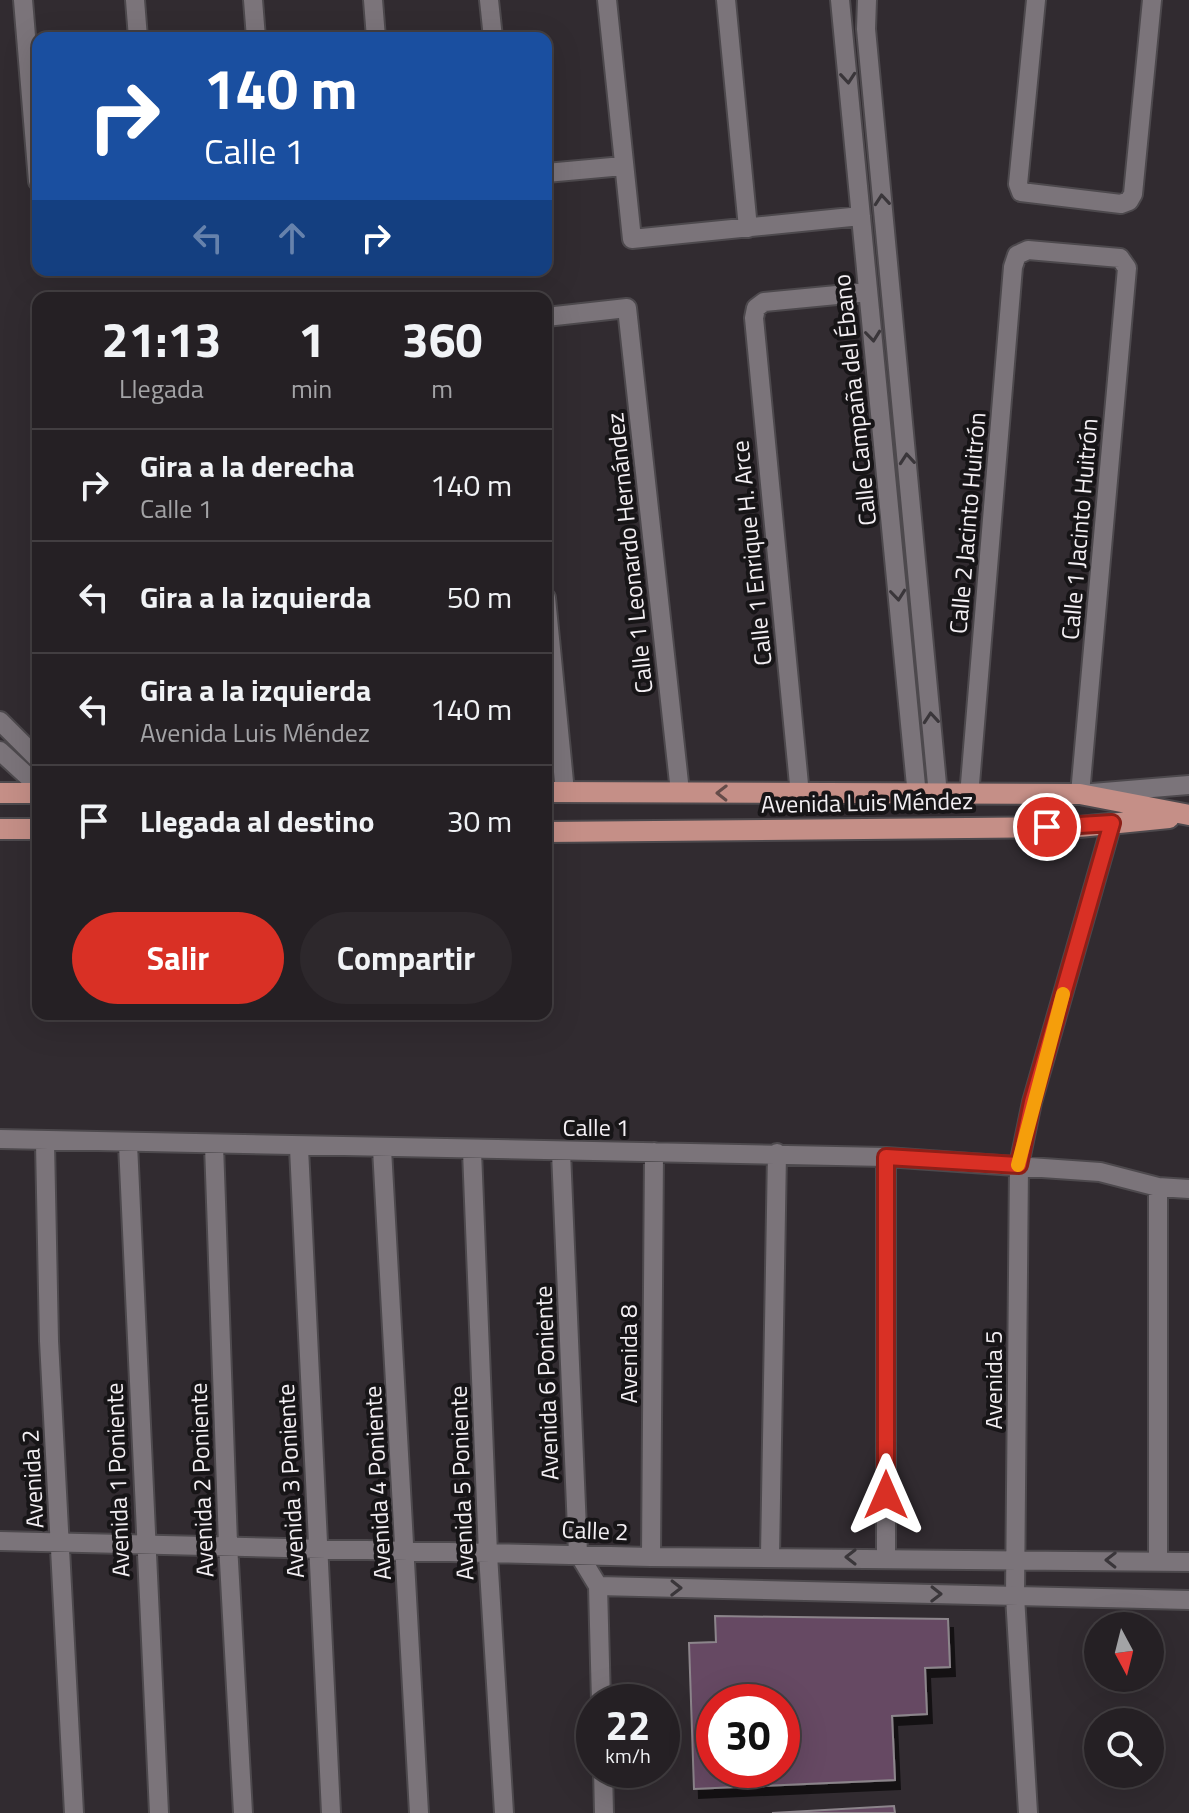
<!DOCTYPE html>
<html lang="es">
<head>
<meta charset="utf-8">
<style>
  body { margin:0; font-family:"Titillium Web",sans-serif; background:#2d282c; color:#f1f3f6; height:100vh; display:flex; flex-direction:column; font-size:30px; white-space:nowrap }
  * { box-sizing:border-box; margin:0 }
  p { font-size:26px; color:#a3a3a6 }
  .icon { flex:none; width:44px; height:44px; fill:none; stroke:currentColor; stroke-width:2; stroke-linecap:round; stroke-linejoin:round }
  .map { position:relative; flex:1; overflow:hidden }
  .sheet { position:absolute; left:32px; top:292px; width:520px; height:728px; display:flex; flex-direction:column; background:#252024; border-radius:16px; box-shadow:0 8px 32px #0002,0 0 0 2px #423e41 }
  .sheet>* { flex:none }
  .hud { position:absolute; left:32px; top:32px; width:520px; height:244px; border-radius:16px; box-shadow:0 8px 32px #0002,0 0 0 2px #423e41; background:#1a4fa0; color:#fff; overflow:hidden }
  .needle { width:52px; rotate:173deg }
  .controls { position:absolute; left:1084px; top:1612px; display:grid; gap:16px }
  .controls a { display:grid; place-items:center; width:80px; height:80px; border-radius:50%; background:#252024; box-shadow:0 8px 32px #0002,0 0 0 2px #423e41; font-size:40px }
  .speed { position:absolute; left:576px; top:1684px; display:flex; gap:16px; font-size:40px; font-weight:700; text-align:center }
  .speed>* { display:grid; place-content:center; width:104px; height:104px; border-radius:50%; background:#252024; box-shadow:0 8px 32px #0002,0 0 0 2px #423e41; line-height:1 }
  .speed small { font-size:20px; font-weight:400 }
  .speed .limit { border:12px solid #d22; background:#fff; color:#111 }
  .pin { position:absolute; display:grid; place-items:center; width:68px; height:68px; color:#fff; margin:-34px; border:4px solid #fff; border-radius:50%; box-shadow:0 2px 8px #0007 }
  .me { position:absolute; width:88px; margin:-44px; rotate:0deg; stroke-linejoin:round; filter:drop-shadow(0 0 6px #0008) }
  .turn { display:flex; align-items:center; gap:28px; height:168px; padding:0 40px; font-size:36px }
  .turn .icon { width:104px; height:104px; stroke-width:2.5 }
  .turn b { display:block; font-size:56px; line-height:68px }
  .lanes { display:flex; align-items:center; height:76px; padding:0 40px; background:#0003; justify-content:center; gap:40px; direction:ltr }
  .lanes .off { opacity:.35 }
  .eta { display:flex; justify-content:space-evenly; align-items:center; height:136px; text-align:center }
  .eta b { font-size:48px; font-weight:700; line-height:56px }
  .button { display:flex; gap:16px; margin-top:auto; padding:16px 40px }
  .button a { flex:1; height:92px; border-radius:48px; background:#d93025; color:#fff; font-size:32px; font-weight:700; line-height:92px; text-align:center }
  .button a+a { background:#2d282c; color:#f1f3f6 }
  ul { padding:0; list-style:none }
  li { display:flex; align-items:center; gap:24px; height:112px; padding:0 40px; border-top:2px solid #423e41 }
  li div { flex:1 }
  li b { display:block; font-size:30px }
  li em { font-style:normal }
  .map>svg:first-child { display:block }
  .building { fill:#664964; stroke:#8c858b; stroke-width:2; fill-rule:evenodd; filter:url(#shadow) }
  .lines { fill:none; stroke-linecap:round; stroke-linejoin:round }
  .minor-casing { stroke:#4d494d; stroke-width:22 }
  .major-casing { stroke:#4d494d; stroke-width:24 }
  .minor { stroke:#7b747a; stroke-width:18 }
  .major { stroke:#c58f87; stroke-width:20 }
  .oneway { stroke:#3a363a }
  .oneway2 { stroke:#654c49 }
  .route-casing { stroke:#8d1f18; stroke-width:20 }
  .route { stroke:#d93025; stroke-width:14 }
  .slow { stroke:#f59e0b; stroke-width:14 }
  .labels { text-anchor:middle; stroke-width:8; stroke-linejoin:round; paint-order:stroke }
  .street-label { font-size:24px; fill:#f3eff3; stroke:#171517 }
</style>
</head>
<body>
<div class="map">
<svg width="1189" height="1813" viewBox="0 0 1189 1813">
  <defs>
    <filter id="shadow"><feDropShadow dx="5" dy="9" stdDeviation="0" flood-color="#0009"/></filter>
  </defs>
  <rect width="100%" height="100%" fill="#312b30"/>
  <path class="building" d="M715,1616l233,3 2,48 -25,1 2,46 -35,2 3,64 -201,9 -5,-146 27,-1zM714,1702h68v68h-68z
    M894,1806l1,7h-123z"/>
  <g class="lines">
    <defs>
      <path id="minor" d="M23,0l15,181
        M135,0l3,38
        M253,0l3,38
        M373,0l3,38
        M489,0l4,38
        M607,0l25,239 229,-23
        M726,0l22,228
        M840,0l77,796
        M867,0l-1,29 72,766
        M1036,0l-18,184 3,8 100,12 8,-3 4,-7 19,-194
        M546,173l77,-7
        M546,317l81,-9 53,484
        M546,598l19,194
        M0,721l38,38
        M0,751l38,35
        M800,795l-46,-477 2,-10 8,-6 104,-10
        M969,796l44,-529 4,-12 11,-5 92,8 7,10 -47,526 109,-9
        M0,1139l886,18 214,15 58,15 31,2
        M45,1143l4,198 25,472
        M128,1144l31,669
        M214,1145l14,399 15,269
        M299,1148l32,665
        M382,1149l37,664
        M472,1151l16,403 16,259
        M561,1152l17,401 20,33 3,116
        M0,1541l651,16 538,5
        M770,1556l7,-403
        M651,1557l3,-405
        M886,1557v-400
        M1158,1561v-374
        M598,1586l591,14
        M603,1770l1,43
        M1028,1813l-13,-217 4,-431 13,-63 80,-279"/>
      <path id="major" d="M546,792l534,2 109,21
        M0,793h38
        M0,829h38
        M546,832l533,-5 90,-9"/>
    </defs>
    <use href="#minor" class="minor-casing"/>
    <use href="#major" class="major-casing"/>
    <use href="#minor" class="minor"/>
    <use href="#major" class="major"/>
  </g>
  <defs><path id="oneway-chevron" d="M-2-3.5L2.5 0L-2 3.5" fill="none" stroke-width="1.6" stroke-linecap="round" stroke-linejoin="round" transform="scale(2)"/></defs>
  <g class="oneway">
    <use href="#oneway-chevron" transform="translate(848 78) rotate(85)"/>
    <use href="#oneway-chevron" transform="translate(882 200) rotate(-95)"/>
    <use href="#oneway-chevron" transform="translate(873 336) rotate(84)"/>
    <use href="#oneway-chevron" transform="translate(907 459) rotate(-95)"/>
    <use href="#oneway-chevron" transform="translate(898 595) rotate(84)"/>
    <use href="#oneway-chevron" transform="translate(931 718) rotate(-95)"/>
    <use href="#oneway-chevron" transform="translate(851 1557) rotate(-180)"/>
    <use href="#oneway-chevron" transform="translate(1111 1560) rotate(-179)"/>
    <use href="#oneway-chevron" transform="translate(676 1588) rotate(1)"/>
    <use href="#oneway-chevron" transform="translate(936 1594) rotate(1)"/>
  </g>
  <use class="oneway2" href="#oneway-chevron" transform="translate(722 793) rotate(-179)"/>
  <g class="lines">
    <defs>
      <path id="route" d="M886,1495v-338l133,8 13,-63 80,-279 -65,4"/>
    </defs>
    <use href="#route" class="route-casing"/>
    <use href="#route" class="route"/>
    <path class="slow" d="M1018,1165l45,-171"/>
  </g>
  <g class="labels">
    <g class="street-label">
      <text transform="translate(855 400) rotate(-96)" y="8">Calle Campaña del Ébano</text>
      <text transform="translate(968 523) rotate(-85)" y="8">Calle 2 Jacinto Huitrón</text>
      <text transform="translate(1080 529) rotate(-85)" y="8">Calle 1 Jacinto Huitrón</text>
      <text transform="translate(630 553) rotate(-96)" y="8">Calle 1 Leonardo Hernández</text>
      <text transform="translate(752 553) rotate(-96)" y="8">Calle 1 Enrique H. Arce</text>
      <text transform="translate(867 803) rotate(-1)" y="8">Avenida Luis Méndez</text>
      <text x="596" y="1136">Calle 1</text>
      <text transform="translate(629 1354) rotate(-90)" y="8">Avenida 8</text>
      <text transform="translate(994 1380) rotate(-90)" y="8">Avenida 5</text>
      <text transform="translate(547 1383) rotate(-92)" y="8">Avenida 6 Poniente</text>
      <text transform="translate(33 1479) rotate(-93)" y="8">Avenida 2</text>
      <text transform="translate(118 1480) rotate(-92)" y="8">Avenida 1 Poniente</text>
      <text transform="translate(202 1480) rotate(-92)" y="8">Avenida 2 Poniente</text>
      <text transform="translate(291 1481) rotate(-93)" y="8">Avenida 3 Poniente</text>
      <text transform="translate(378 1483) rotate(-93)" y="8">Avenida 4 Poniente</text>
      <text transform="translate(462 1483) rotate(-92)" y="8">Avenida 5 Poniente</text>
      <text transform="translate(595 1531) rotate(2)" y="8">Calle 2</text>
    </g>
  </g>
</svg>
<div class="controls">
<a><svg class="needle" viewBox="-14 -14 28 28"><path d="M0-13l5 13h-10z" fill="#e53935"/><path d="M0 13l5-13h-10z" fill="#a3a3a6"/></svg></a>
<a><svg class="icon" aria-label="search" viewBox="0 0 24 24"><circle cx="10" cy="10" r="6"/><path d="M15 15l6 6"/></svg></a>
</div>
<div class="speed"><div>22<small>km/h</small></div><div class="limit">30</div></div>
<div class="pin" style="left:1047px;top:827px;background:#d93025"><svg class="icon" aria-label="arrive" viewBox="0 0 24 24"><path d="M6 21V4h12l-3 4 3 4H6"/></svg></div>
<svg class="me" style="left:886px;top:1495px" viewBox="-20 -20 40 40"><path d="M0-17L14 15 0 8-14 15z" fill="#d93025" stroke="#fff" stroke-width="4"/></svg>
<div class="hud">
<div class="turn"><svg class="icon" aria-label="right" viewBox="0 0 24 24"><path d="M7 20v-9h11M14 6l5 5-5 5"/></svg><div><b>140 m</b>Calle 1</div></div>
<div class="lanes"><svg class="icon off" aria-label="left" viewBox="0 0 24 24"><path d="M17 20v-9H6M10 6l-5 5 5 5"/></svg><svg class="icon off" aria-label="ahead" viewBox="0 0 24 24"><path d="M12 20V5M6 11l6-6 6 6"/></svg><svg class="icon" aria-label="right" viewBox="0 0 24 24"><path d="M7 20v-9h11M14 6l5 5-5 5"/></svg></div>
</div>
<section class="sheet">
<div class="eta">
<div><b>21:13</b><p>Llegada</p></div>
<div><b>1</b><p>min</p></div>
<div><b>360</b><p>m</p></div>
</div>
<ul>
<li><svg class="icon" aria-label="right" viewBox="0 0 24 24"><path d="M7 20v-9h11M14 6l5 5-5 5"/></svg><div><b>Gira a la derecha</b><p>Calle 1</p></div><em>140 m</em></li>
<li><svg class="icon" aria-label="left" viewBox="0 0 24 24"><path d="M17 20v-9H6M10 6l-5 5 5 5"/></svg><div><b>Gira a la izquierda</b></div><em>50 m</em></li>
<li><svg class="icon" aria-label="left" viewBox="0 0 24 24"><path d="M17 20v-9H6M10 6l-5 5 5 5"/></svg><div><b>Gira a la izquierda</b><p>Avenida Luis Méndez</p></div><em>140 m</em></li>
<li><svg class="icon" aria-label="arrive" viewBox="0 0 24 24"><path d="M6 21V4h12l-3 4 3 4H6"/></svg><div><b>Llegada al destino</b></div><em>30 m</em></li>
</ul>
<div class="button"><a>Salir</a><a>Compartir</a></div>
</section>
</div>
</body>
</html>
